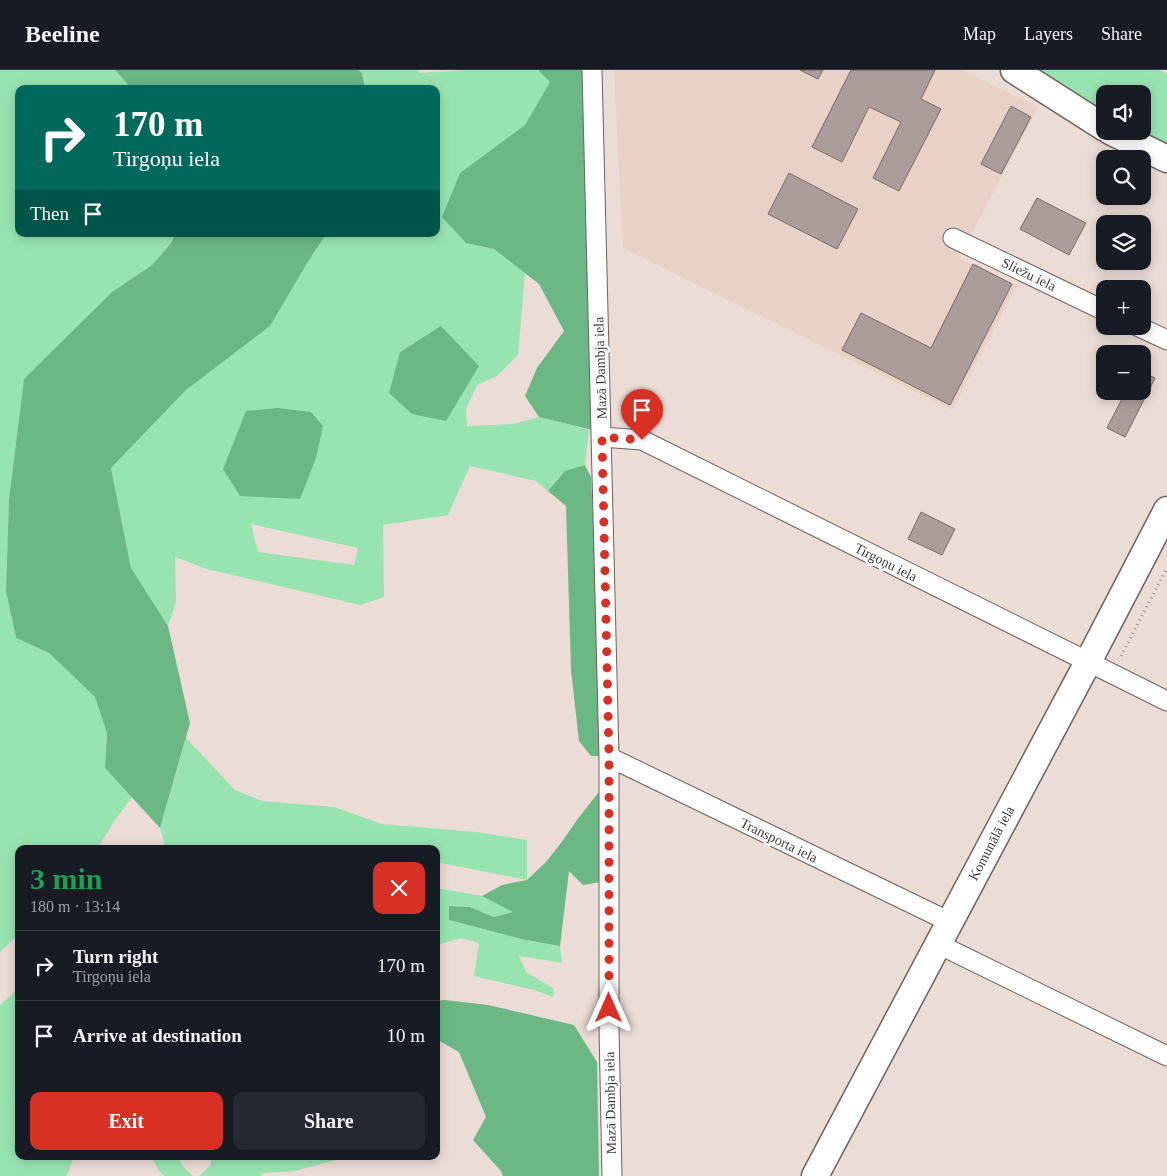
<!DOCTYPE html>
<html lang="en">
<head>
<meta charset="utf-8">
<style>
  body { margin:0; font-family:Georgia,serif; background:#242831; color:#f1f3f6; height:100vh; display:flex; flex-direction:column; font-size:19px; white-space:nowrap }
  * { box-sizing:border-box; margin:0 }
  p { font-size:16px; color:#9ea1a6 }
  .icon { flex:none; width:28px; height:28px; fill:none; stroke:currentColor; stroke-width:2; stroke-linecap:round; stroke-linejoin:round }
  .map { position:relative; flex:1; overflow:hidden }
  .drawer { position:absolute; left:15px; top:775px; width:425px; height:315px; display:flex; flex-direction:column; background:#171b24; border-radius:10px; box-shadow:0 2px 12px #0003 }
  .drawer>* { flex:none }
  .guide { position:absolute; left:15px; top:15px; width:425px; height:152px; border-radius:10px; box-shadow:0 2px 12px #0003; background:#00695c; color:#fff; overflow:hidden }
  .fabs { position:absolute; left:1096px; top:15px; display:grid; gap:10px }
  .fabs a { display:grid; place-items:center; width:55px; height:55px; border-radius:10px; background:#171b24; box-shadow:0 2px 12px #0003; font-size:25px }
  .pin { position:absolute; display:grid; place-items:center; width:42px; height:42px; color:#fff; margin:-51px -21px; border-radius:50% 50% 50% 0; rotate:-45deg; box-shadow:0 0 5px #0007 }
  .pin .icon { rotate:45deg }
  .me { position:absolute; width:55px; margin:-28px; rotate:0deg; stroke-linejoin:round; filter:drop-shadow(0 0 4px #0008) }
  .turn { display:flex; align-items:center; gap:18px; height:105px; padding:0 15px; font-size:22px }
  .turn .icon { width:65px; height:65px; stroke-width:2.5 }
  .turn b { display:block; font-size:35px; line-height:42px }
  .then { display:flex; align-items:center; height:48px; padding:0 15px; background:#0003; gap:10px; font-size:19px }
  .round { display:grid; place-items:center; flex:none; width:52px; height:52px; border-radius:10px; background:#242831 }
  .headline { display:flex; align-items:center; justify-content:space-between; height:85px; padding:0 15px }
  h1 { font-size:30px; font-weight:700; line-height:38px; color:#1e9e55 }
  .button { display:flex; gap:10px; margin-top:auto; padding:10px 15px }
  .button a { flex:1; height:58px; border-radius:10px; background:#d93025; color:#fff; font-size:20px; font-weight:700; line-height:58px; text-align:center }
  .button a+a { background:#242831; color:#f1f3f6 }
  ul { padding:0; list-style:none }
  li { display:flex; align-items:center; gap:15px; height:70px; padding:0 15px; border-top:1px solid #363941 }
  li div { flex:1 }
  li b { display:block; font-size:19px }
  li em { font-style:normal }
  header { display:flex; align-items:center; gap:30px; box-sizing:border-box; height:70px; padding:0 25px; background:#171b24; border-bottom:1px solid #363941 }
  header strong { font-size:24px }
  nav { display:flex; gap:28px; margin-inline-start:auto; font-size:18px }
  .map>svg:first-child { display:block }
  .built { fill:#e8d1c6 }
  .green { fill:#98e4b1; fill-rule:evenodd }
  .forest { fill:#6bb885 }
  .building { fill:#ad9d9a; stroke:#786966 }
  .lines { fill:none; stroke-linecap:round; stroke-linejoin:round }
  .street-casing { stroke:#6f625c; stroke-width:21 }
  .secondary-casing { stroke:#6f625c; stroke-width:29 }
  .path { stroke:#9a908a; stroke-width:3; stroke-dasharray:1 4; stroke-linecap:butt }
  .street { stroke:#fff; stroke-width:19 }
  .secondary { stroke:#fff; stroke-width:26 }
  .route { stroke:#d93025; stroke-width:9; stroke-dasharray:0 16.2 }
  .labels { text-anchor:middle; stroke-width:5; stroke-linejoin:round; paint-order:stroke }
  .street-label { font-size:14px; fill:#403a37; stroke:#fff }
</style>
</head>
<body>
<header>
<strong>Beeline</strong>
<nav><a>Map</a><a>Layers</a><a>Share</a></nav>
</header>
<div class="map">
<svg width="1167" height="1106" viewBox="0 0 1167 1106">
  <rect width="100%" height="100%" fill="#ebdcd5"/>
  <path class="built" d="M614,0h348l76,37 -79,151 58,27 -65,125 -329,-162z"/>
  <path class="green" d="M0,0h115l17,19h-113v145h156l-3,8 -20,23 -40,27 -88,88 -15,119 -3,92 10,47 33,15 46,44 12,36 -2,35 27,29 -19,26 -16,26h-78v85l-19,18z
    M358,0h60l1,3 46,-3h73l12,12 -25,43 -65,48 6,70 28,6 31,24 -7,82 -21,21 -20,9 -11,24 1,17 46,-2 26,-7 50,13 -4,35 -25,11 -12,15 -12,-10 -66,-15 -22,49 -65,10 1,72 -24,8 -153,-36 -32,-12 1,45 -8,24 -37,-58 -20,-100 75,-78 84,-64 36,-61 20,-31h110v-145h-71l-3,-16zM421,269l-9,75 -12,-62zM251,454l107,24 -4,17 -96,-13z
    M1035,0h124l8,4v69l-25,-12v-37h-37v19z
    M186,668l49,52 27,11 72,6 48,17 94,8 51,8v40l-91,-18v-13h-48l-5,-2 -19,2h-200v-8l-4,-13z
    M436,818l46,8 32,16 -20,5 -24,-10 -21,-1v14l72,19 39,7 2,17 -43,-7 7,16 28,17 -1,8 -19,-7 -60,-14 5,-33 -17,-5 -26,7z
    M19,918v168h55l-7,20h-67v-171z
    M151,1086h26l5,9 11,11h-29l-5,-5z
    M211,1086h139l-55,15 -31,2 -4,3h-61l12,-11z"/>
  <path class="forest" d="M115,0h243l4,3 3,16h-233z
    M538,0h48l10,361 -57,-14 -14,-21 12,-28 27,-37 -25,-47 -45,-35 -28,-6 -24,-26 18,-44 65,-48 25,-43z
    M175,164h151l-20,31 -36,61 -84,64 -75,78 20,100 37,58 22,97 -30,105 -55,-60 2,-35 -12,-36 -46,-44 -33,-15 -10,-47 3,-92 15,-120 88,-87 40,-27 20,-23z
    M441,256l38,40 -33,55 -34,-7 -23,-21 11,-41z
    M278,338l33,4 12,14 -7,32 -16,41 -60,-3 -17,-27 23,-58z
    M585,395l6,12 8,155 2,124h-10l-12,-15 -8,-71 -5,-164 -18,-15 17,-20z
    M601,719v93l-18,3 -14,-14 -9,75 -39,-7 -72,-19v-14l21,1 24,10 19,-5 -31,-16 20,-11 25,-5 19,-18 15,-19 16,-23z
    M445,930l43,5 86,20 23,37 2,114h-96l-2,-5 -28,-31 13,-23 -27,-65 -23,-13v-38z"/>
  <path class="building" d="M800,0h23l-5,9z
    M851,0h84l-14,29 20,10 -42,82 -26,-13 28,-56 -32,-15 -27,55 -30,-15z
    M1011,36l20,11 -30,57 -20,-10z
    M789,103l69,36 -21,40 -69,-35z
    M1037,128l49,25 -17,32 -49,-26z
    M973,194l39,20 -62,121 -108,-55 19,-37 70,35z
    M1142,302l13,6 -30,59 -18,-9 19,-37h16z
    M921,442l34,17 -13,26 -34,-16z"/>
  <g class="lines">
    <defs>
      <path id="street" d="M592,0l17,687v270l3,149
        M953,168l152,73
        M1137,256l30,14
        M602,367l40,3 525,261
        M609,687l341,165
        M938,874l229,112"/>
      <path id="secondary" d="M1014,0l91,58
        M1110,61l57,28
        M815,1106l273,-514 79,-152"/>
    </defs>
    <use href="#street" class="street-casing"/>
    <use href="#secondary" class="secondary-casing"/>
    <path class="path" d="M1121,586l46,-88"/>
    <use href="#street" class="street"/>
    <use href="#secondary" class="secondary"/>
  </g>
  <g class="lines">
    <path class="route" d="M609,938v-251l-7,-320 40,3"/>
  </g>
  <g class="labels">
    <g class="street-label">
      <text transform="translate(1029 204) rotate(26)" y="5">Sliežu iela</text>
      <text transform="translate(600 298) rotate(-92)" y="5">Mazā Dambja iela</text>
      <text transform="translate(886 492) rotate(27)" y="5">Tirgoņu iela</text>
      <text transform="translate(779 770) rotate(26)" y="5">Transporta iela</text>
      <text transform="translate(991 773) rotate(-62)" y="5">Komunālā iela</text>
      <text transform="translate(610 1033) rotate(-91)" y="5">Mazā Dambja iela</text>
    </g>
  </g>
</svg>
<div class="fabs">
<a><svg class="icon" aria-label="sound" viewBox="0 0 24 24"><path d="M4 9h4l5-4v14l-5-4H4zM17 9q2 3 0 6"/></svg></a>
<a><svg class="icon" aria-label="search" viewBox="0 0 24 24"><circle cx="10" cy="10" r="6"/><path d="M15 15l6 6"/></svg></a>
<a><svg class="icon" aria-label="layers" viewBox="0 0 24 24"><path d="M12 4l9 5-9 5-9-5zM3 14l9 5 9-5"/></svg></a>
<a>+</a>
<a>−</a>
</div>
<div class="pin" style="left:642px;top:370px;background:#d93025"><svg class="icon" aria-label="arrive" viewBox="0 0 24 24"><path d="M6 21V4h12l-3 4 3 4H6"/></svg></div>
<svg class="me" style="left:609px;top:938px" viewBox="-20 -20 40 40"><path d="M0-17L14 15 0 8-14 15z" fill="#d93025" stroke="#fff" stroke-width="4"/></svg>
<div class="guide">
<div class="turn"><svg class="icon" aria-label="right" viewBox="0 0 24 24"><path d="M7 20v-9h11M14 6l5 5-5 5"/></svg><div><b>170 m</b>Tirgoņu iela</div></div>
<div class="then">Then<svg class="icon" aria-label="arrive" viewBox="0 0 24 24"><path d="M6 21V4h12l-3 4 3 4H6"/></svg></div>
</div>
<section class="drawer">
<div class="headline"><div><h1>3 min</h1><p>180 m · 13:14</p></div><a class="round" style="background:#d93025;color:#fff"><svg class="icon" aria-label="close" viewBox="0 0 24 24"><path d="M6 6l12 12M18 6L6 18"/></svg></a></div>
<ul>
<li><svg class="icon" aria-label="right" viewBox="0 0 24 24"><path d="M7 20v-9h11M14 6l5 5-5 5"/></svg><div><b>Turn right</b><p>Tirgoņu iela</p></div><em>170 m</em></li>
<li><svg class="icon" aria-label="arrive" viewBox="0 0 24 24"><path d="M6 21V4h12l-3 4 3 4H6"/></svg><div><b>Arrive at destination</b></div><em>10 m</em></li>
</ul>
<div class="button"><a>Exit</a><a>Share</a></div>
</section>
</div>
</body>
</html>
